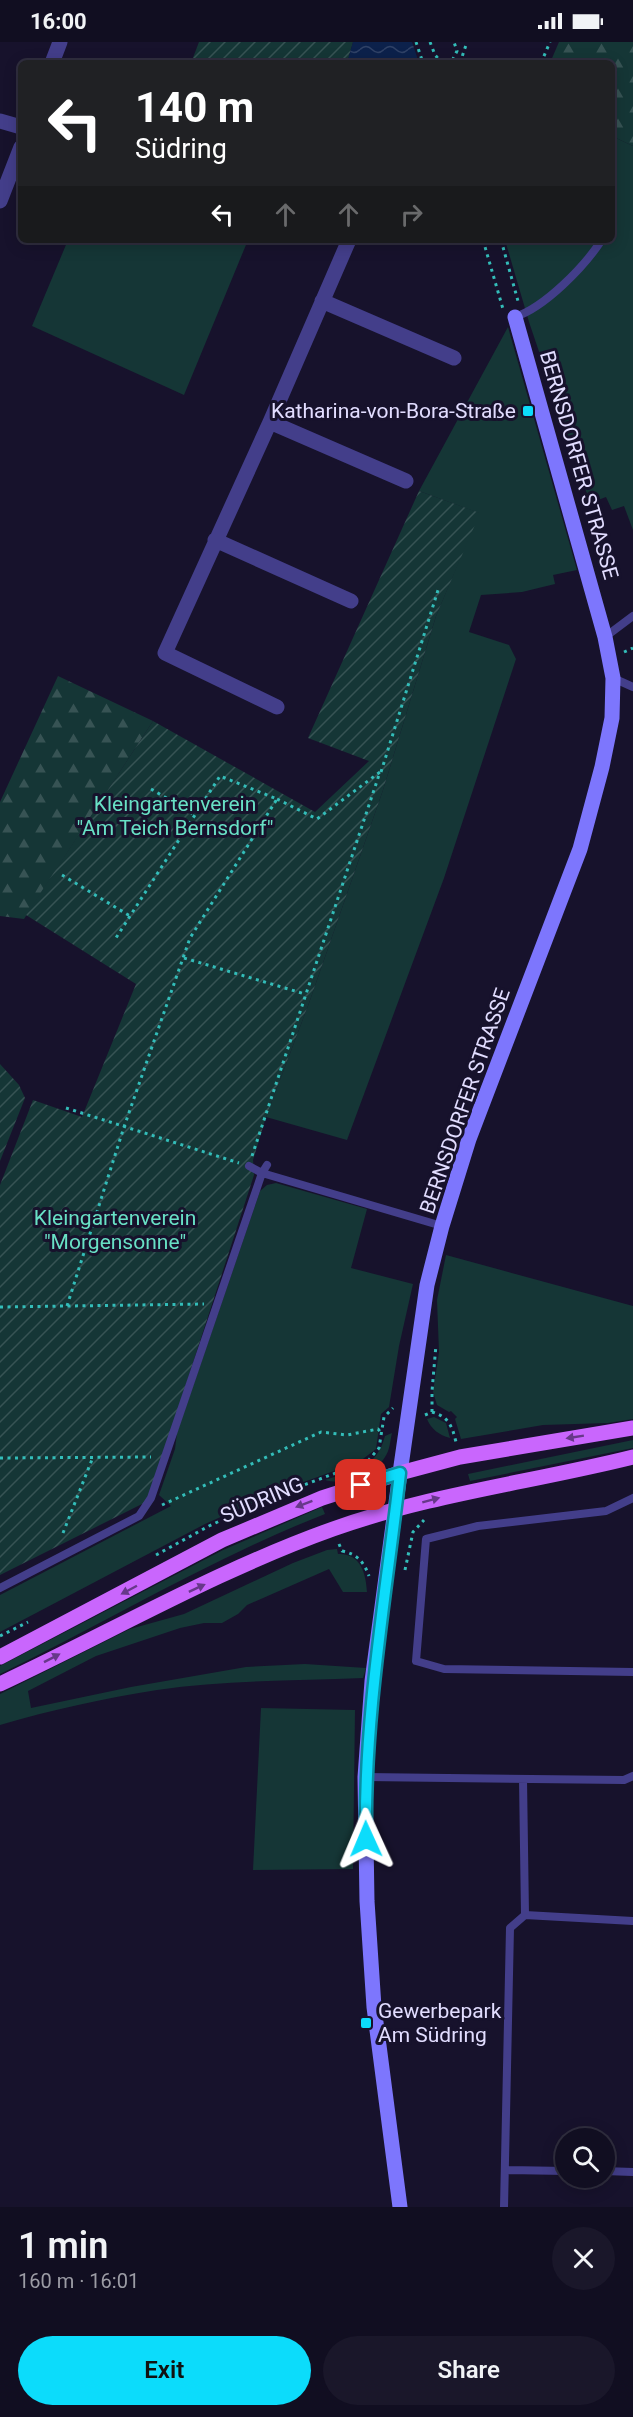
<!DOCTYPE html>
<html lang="en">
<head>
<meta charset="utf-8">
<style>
  body { margin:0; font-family:Roboto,sans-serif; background:#1a172a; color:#f1f3f6; height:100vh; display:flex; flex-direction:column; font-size:22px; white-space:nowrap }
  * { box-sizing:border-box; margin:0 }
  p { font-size:20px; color:#9c9ca5 }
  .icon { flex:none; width:33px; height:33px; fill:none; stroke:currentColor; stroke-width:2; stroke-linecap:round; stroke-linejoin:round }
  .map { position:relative; height:2165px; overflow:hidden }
  .details { display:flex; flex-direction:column; background:#110e21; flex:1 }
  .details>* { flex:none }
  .guide { position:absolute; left:18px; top:18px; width:597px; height:183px; border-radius:9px; box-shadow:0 3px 15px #0003,0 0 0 2px #302e3f; background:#202124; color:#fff; overflow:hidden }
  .controls { position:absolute; left:555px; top:2086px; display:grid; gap:12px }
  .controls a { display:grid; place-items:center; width:60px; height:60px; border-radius:50%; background:#110e21; box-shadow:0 3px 15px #0003,0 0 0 2px #302e3f; font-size:30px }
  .pin { position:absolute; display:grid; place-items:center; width:51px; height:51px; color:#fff; margin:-26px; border-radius:12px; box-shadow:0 3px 9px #0006 }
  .me { position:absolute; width:66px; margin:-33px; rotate:359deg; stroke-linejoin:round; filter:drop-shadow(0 0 4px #0008) }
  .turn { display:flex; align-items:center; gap:21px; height:126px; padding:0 18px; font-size:27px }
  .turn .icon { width:78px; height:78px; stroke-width:2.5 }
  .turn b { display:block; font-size:42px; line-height:51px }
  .lanes { display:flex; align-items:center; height:57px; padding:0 18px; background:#0003; justify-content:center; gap:30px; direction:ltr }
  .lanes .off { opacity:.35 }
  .round { display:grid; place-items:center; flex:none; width:63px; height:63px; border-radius:32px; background:#1a172a }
  .summary { display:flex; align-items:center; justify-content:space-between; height:102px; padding:0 18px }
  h1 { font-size:36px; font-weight:600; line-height:45px }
  .cta { display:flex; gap:12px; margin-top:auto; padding:12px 18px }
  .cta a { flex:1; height:69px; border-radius:36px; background:#0cdcfb; color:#111; font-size:24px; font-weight:600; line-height:69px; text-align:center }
  .cta a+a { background:#1a172a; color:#f1f3f6 }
  .status { display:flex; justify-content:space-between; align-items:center; height:42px; padding:0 30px; background:#110e21; direction:ltr }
  .status svg { height:16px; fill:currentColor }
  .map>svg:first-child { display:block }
  .grass { fill:#153636 }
  .forest { fill:url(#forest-firs) }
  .garden { fill:url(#garden-furrows) }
  .water { fill:url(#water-waves) }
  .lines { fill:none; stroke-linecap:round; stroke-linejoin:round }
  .path { stroke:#33bdb9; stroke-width:3; stroke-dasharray:3 4.5; stroke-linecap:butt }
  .lane { stroke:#433e8a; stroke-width:8 }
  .street { stroke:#433e8a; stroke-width:15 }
  .secondary { stroke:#7d76fd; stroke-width:15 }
  .primary { stroke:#c966fd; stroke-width:15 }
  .oneway { fill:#67388a }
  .route-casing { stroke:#088fa3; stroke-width:15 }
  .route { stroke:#0cdcfb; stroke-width:10 }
  .poi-dot { fill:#0cdcfb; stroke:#17122c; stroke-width:2 }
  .labels { text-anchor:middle; stroke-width:6; stroke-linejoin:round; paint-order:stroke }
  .poi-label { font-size:21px; fill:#e2ddff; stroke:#17122c; text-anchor:end }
  .street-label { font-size:21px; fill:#e2ddff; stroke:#17122c }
  .park-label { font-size:21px; fill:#68e0c5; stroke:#17122c }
</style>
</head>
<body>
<div class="status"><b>16:00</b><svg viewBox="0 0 49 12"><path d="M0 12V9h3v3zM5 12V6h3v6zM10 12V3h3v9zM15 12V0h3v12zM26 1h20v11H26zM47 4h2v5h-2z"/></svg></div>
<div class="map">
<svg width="633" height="2165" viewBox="0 0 633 2165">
  <defs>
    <pattern id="forest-firs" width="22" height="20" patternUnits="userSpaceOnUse" patternTransform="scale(1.5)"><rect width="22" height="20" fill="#153636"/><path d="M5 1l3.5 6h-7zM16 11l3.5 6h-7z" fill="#375354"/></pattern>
    <pattern id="garden-furrows" width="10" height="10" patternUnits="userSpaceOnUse" patternTransform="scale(1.5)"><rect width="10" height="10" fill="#153636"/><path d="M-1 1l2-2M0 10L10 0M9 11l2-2" fill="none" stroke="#375354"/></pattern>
    <pattern id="water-waves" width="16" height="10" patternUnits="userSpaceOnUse" patternTransform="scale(1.5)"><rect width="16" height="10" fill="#0c214b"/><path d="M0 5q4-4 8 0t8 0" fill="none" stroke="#2f4166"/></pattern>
  </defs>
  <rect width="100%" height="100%" fill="#17122c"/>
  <path class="grass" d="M612,94l21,10v384l-9,-24 -12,4 -6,-13 -16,6 -61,-181 -24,-82h107z
    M68,198h180l-64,155 -152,-69z
    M508,285l69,243 -24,5 2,9 -33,8 -41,3 -12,37 40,13 7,14 -72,219 -97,262 -81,-23 43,-114 74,-213 53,-174 43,-103 -60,-22z
    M276,1141l91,26 -16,59 62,16 -14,62 -10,61 -8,7 -5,35 -17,13 -80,29 -74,33 -205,108v-37l171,-89 -12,-11 16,-46 2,-16 83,-242 7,-6z
    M446,1213l187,51v113l-25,4 -65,2 -82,14 -6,-20 2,-2 -6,-6 -2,1 -12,-7 -4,-13 6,-40 -2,-52z
    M434,1375l12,6 4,15c-11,-3 -19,-9 -23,-19z
    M392,1391c-2,8 -2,17 -7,24 -11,18 -40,29 -60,23 30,-10 51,-11 60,-44z
    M633,1398v8l-163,33 -2,-7z
    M322,1465l3,7c-113,44 -216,107 -325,160v-8l223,-116z
    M337,1507l1,5c23,-1 28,20 29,38h-24l-14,-23 -82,36 -9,9 -16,9h-18l-24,5 -84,28 -68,35 3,17 100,-21 115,-20 59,-3 61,4 -3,10c-68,3 -138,2 -206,12 -52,8 -106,20 -157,35v-31l130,-65 54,-15 109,-51 34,-13z
    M261,1666l94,2 -2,159 -100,1z"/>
  <path class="forest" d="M559,0h74v104l-21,-10v-73h-62z
    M58,634l95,45 -129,198 -24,-3v-114z"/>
  <path class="garden" d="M199,0h154l-6,21h-156z
    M419,449l61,22 -44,103 -53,174 -74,213 -43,114 -13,43 1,15 -106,326 -148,74v-390l33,-85 49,17 54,-133 -110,-69 127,-194 162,91 54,-51 -61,-23z
    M0,1022l19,21 6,13 -25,63z"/>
  <path class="water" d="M353,0h59l7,21h-72z"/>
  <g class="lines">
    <path class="path" d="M416,0l7,21
      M430,0l5,13 7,8
      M446,21l6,-2 5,-10 -3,-9
      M460,21l7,-21
      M541,21l9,-21
      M483,198l20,69
      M501,198l17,61
      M624,610l9,-4
      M381,730l58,-185
      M151,747l44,26
      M62,833l68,41
      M184,916l121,36
      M66,1066l173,55
      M252,1114l128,-384 -63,47 -40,-20
      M67,1264l57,-179 66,-189 87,-139 -57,-23 -106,165
      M0,1265l204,-3
      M432,1370v-21l4,-46
      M425,1373l7,-3c17,5 20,14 24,30
      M0,1416l151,-1
      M162,1463l159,-73 26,3 31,-6 4,5
      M63,1491l30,-76
      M339,1502l3,7c15,3 22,11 27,25
      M156,1513l53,-29 60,-28 99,-37 11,-13 5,-31 9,-9
      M405,1528l8,-38 11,-12
      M0,1594l28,-14"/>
    <path class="lane" d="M515,275c30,-10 69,-50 86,-76
      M605,595l28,-21
      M613,636l20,9
      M249,1124l13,7 180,53
      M633,1456l-27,13 -128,15 -52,13 -10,122 28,8 189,3
      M0,1546l139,-72 12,-18 111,-325 5,-8
      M365,1735l259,3 9,-4
      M525,1873l108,6
      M505,2128l61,1
      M604,2129l29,1
      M504,2165l6,-279 15,-13 -2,-136"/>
    <path class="street" d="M52,21l8,-21
      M0,79l21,6
      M0,159l21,-54
      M322,259l132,57
      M270,380l136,59
      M215,498l136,61
      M277,665l-112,-54 105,-231 79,-182"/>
    <path class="secondary" d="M400,2165l-26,-200 -7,-106 -2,-124 7,-96 28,-208 27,-188 15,-59 27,-87 111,-290 22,-82 10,-49 1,-40 -8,-41 -90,-320"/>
    <path class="primary" d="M0,1615l222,-117 100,-42 78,-25 60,-16 173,-29
      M0,1642c111,-52 218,-114 333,-155 98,-35 200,-47 300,-72"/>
  </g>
  <defs><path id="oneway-solid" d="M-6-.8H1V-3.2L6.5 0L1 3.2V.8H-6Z" transform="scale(1.5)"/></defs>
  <g class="oneway">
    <use href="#oneway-solid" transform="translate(575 1395) rotate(171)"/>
    <use href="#oneway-solid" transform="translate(431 1458) rotate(-15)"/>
    <use href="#oneway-solid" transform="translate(304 1462) rotate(159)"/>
    <use href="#oneway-solid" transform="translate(197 1546) rotate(-25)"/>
    <use href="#oneway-solid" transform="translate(129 1548) rotate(152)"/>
    <use href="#oneway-solid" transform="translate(52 1616) rotate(-27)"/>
  </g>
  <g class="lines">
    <defs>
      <path id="route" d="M361,1443l39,-12c-14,123 -36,242 -34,366"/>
    </defs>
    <use href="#route" class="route-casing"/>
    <use href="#route" class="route"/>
  </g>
  <g class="poi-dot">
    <rect x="522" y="363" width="12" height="12" rx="3"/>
    <rect x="360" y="1975" width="12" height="12" rx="3"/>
  </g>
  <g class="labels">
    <g class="poi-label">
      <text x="516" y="376">Katharina-von-Bora-Straße</text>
      <text x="378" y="1976" text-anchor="start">Gewerbepark<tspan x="378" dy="24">Am Südring</tspan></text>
    </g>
    <g class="street-label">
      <text transform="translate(579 423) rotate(74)" y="7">BERNSDORFER STRASSE</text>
      <text transform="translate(465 1059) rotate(-71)" y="7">BERNSDORFER STRASSE</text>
      <text transform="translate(262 1458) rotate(-23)" y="7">SÜDRING</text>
    </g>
    <g class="park-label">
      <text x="175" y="769">Kleingartenverein<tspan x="175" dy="24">"Am Teich Bernsdorf"</tspan></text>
      <text x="115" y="1183">Kleingartenverein<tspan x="115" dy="24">"Morgensonne"</tspan></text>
    </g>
  </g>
</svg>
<div class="controls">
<a><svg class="icon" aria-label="search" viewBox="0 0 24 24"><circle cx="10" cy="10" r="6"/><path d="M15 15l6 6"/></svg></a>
</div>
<div class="pin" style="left:361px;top:1443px;background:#d93025"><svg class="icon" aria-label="arrive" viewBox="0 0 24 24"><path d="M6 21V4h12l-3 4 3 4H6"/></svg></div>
<svg class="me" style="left:366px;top:1797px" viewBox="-20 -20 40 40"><path d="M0-17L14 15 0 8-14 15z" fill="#0cdcfb" stroke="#fff" stroke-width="4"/></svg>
<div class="guide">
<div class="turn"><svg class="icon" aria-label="left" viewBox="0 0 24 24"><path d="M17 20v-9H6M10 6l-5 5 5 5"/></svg><div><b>140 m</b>Südring</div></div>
<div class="lanes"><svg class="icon" aria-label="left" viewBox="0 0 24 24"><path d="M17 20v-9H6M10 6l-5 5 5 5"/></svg><svg class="icon off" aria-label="ahead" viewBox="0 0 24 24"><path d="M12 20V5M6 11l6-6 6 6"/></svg><svg class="icon off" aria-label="ahead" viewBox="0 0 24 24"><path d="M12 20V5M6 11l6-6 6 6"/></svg><svg class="icon off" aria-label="right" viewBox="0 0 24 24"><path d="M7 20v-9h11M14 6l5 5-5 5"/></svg></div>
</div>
</div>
<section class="details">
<div class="summary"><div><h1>1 min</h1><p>160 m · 16:01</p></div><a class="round"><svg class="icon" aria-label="close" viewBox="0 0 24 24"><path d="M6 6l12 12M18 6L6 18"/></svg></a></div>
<div class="cta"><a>Exit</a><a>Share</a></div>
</section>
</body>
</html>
